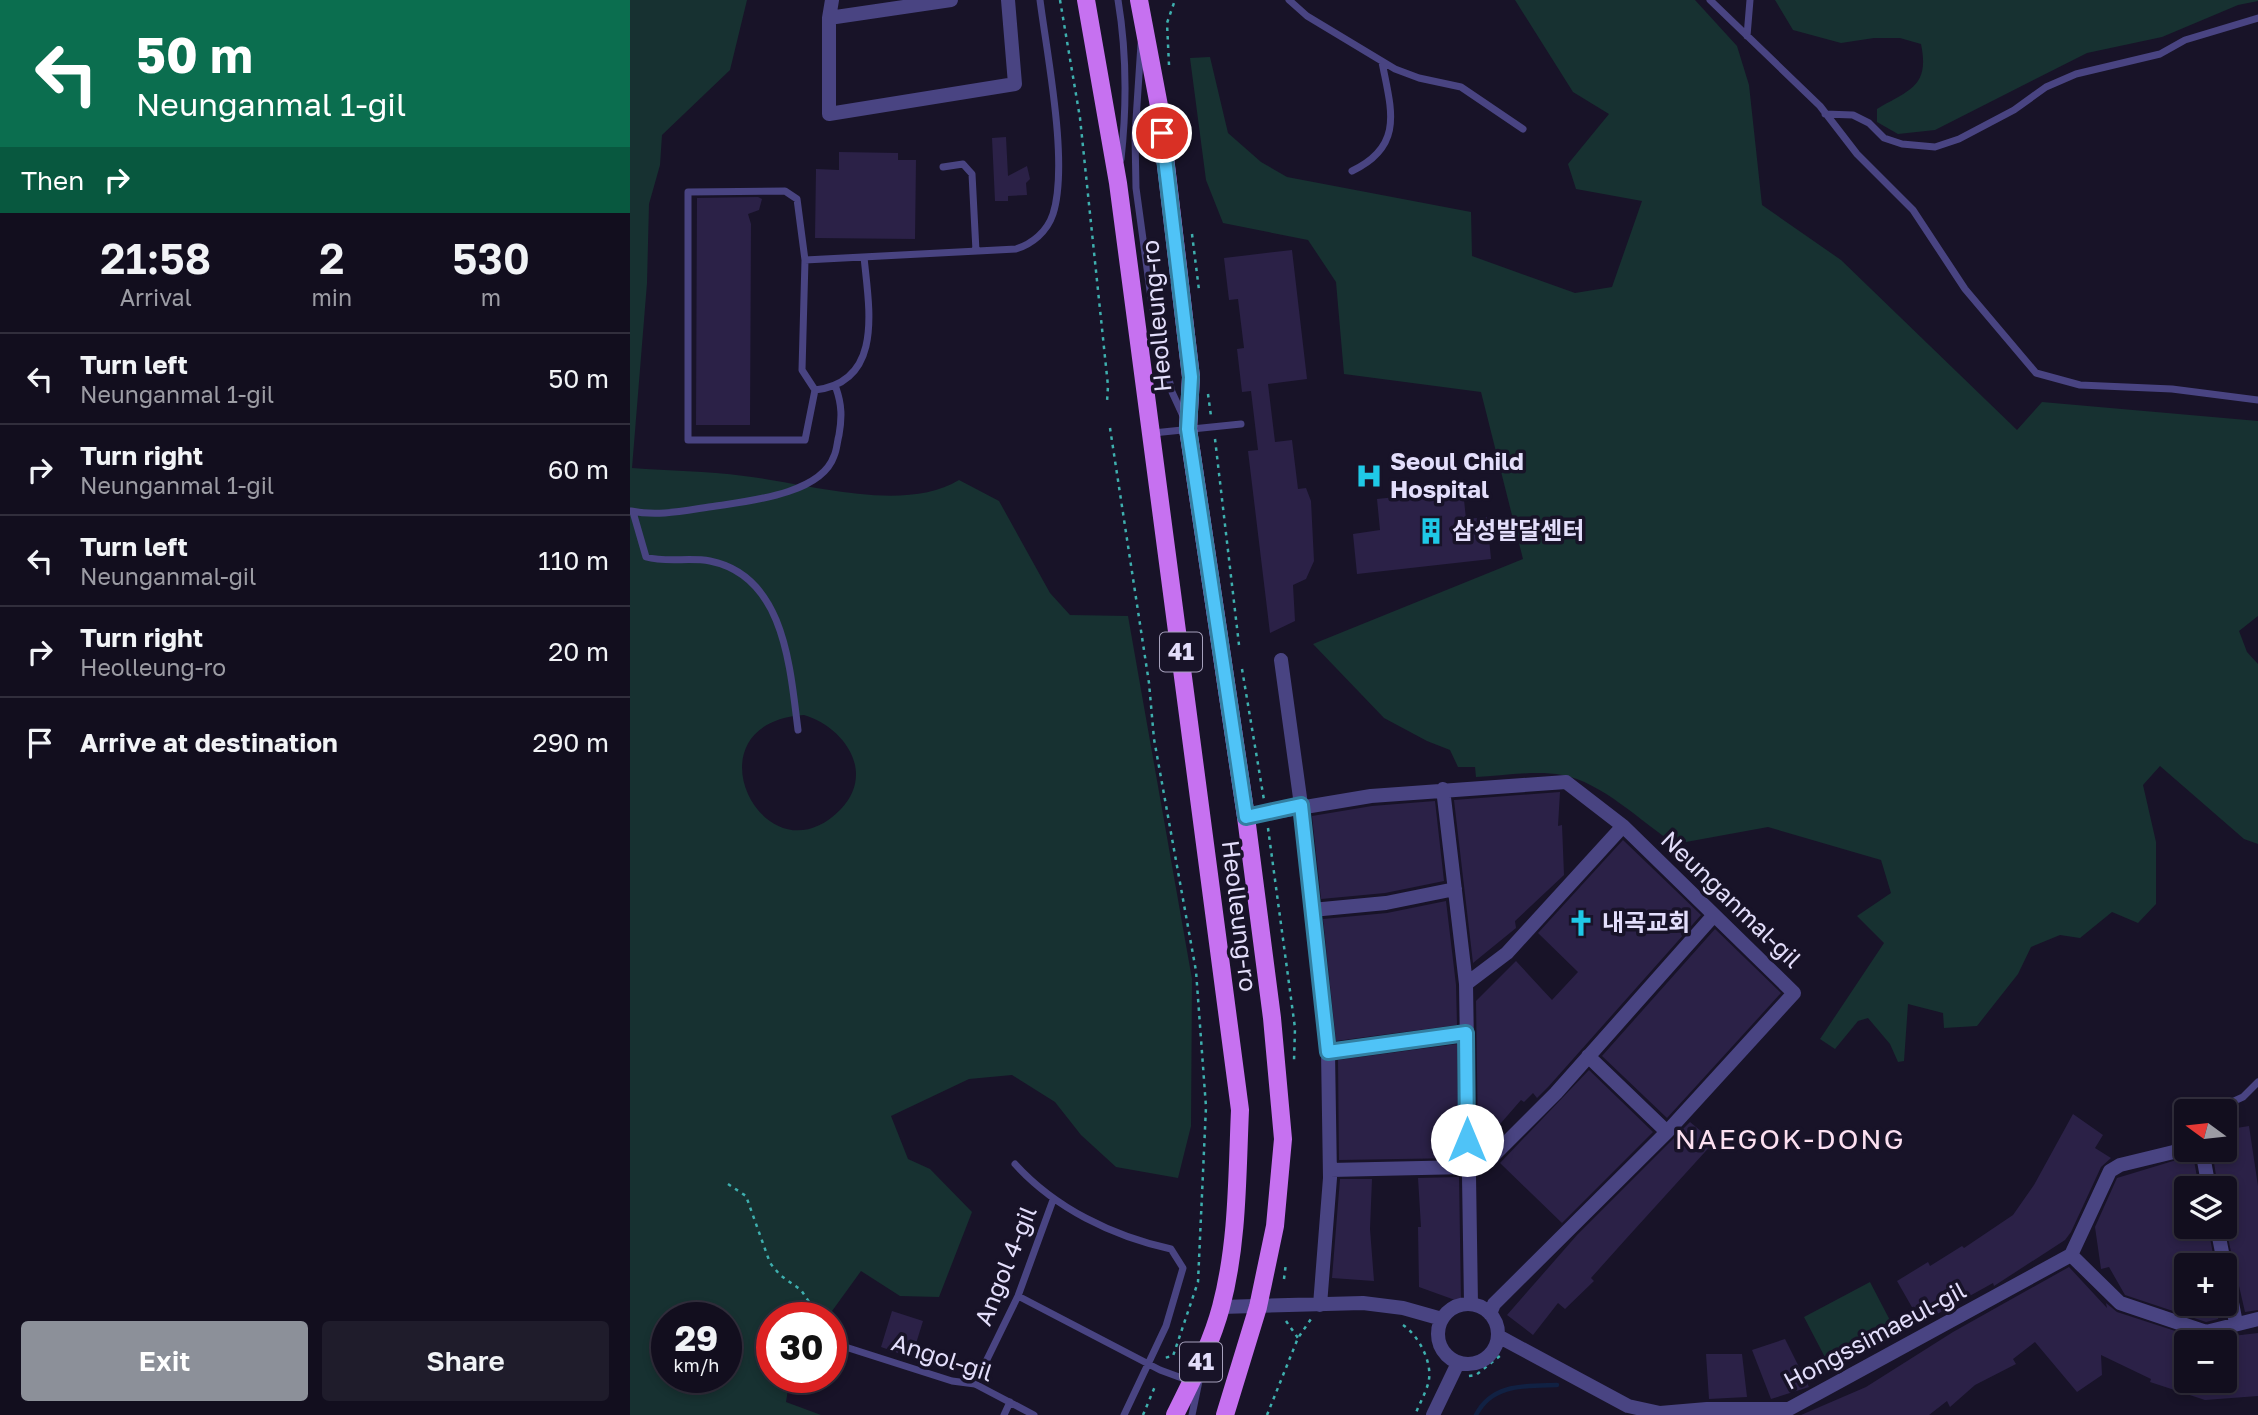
<!DOCTYPE html>
<html lang="en">
<head>
<meta charset="utf-8">
<style>
  body { margin:0; font-family:"Golos Text","Noto Sans KR",sans-serif; background:#1f1c2b; color:#f1f3f6; height:100vh; display:flex; flex-direction:column; font-size:26px; white-space:nowrap }
  * { box-sizing:border-box; margin:0 }
  p { font-size:23px; color:#9c9ca4 }
  .icon { flex:none; width:38px; height:38px; fill:none; stroke:currentColor; stroke-width:2; stroke-linecap:round; stroke-linejoin:round }
  .map { position:relative; flex:1; overflow:hidden }
  .side { display:flex; flex-direction:column; background:#120e1e; width:630px }
  .side>* { flex:none }
  .hud { background:#0b6e4f; color:#fff; overflow:hidden }
  .needle { width:46px; rotate:285deg }
  .fabs { position:absolute; left:1544px; top:1099px; display:grid; gap:14px }
  .fabs a { display:grid; place-items:center; width:63px; height:63px; border-radius:7px; background:#120e1e; box-shadow:0 4px 10px #0003,0 0 0 2px #312e3c; font-size:35px }
  .speed { position:absolute; left:21px; top:1302px; display:flex; gap:14px; font-size:35px; font-weight:700; text-align:center }
  .speed>* { display:grid; place-content:center; width:91px; height:91px; border-radius:50%; background:#120e1e; box-shadow:0 4px 10px #0003,0 0 0 2px #312e3c; line-height:1 }
  .speed small { font-size:18px; font-weight:400 }
  .speed .limit { border:10px solid #d22; background:#fff; color:#111 }
  .pin { position:absolute; display:grid; place-items:center; width:60px; height:60px; color:#fff; margin:-30px; border:4px solid #fff; border-radius:50%; box-shadow:0 2px 7px #0007 }
  .me { position:absolute; width:77px; margin:-38px; rotate:0deg; stroke-linejoin:round; filter:drop-shadow(0 0 5px #0008) }
  .turn { display:flex; align-items:center; gap:24px; height:147px; padding:0 21px; font-size:32px }
  .turn .icon { width:91px; height:91px; stroke-width:2.5 }
  .turn b { display:block; font-size:49px; line-height:60px }
  .then { display:flex; align-items:center; height:66px; padding:0 21px; background:#0003; gap:14px; font-size:26px }
  .eta { display:flex; justify-content:space-evenly; align-items:center; height:119px; text-align:center }
  .eta b { font-size:42px; font-weight:600; line-height:49px }
  .cta { display:flex; gap:14px; margin-top:auto; padding:14px 21px }
  .cta a { flex:1; height:80px; border-radius:7px; background:#8c9099; color:#fff; font-size:28px; font-weight:600; line-height:80px; text-align:center }
  .cta a+a { background:#1f1c2b; color:#f1f3f6 }
  ul { padding:0; list-style:none }
  li { display:flex; align-items:center; gap:21px; height:91px; padding:0 21px; border-top:2px solid #312e3c }
  li div { flex:1 }
  li b { display:block; font-size:26px }
  li em { font-style:normal }
  main { display:flex; flex:1; min-height:0 }
  .map>svg:first-child { display:block }
  .green { fill:#173131; fill-rule:evenodd }
  .lines { fill:none; stroke-linecap:round; stroke-linejoin:round }
  .stream { stroke:#112143; stroke-width:4.5 }
  .building { fill:#2b2147 }
  .path { stroke:#3eafae; stroke-width:2.5; stroke-dasharray:3.5 5; stroke-linecap:butt }
  .service { stroke:#494482; stroke-width:7 }
  .minor { stroke:#494482; stroke-width:14 }
  .primary { stroke:#c671f0; stroke-width:18 }
  .route-casing { stroke:#337fa1; stroke-width:18 }
  .route { stroke:#4fc3f7; stroke-width:12 }
  .labels { text-anchor:middle; stroke-width:7; stroke-linejoin:round; paint-order:stroke }
  .shield { fill:#181328; stroke:#a6a1bc; stroke-width:2 }
  .shield-label { font-size:23px; font-weight:bold; fill:#e3defb }
  .street-label { font-size:24px; fill:#e3defb; stroke:#181328 }
  .poi-label { font-size:24px; font-weight:bold; fill:#e3defb; stroke:#181328; text-anchor:start }
  .quarter-label { font-size:28px; letter-spacing:2px; fill:#fce0f0; stroke:#181328 }
</style>
</head>
<body>
<main>
<section class="side">
<div class="hud">
<div class="turn"><svg class="icon" aria-label="left" viewBox="0 0 24 24"><path d="M17 20v-9H6M10 6l-5 5 5 5"/></svg><div><b>50 m</b>Neunganmal 1-gil</div></div>
<div class="then">Then<svg class="icon" aria-label="right" viewBox="0 0 24 24"><path d="M7 20v-9h11M14 6l5 5-5 5"/></svg></div>
</div>
<div class="eta">
<div><b>21:58</b><p>Arrival</p></div>
<div><b>2</b><p>min</p></div>
<div><b>530</b><p>m</p></div>
</div>
<ul>
<li><svg class="icon" aria-label="left" viewBox="0 0 24 24"><path d="M17 20v-9H6M10 6l-5 5 5 5"/></svg><div><b>Turn left</b><p>Neunganmal 1-gil</p></div><em>50 m</em></li>
<li><svg class="icon" aria-label="right" viewBox="0 0 24 24"><path d="M7 20v-9h11M14 6l5 5-5 5"/></svg><div><b>Turn right</b><p>Neunganmal 1-gil</p></div><em>60 m</em></li>
<li><svg class="icon" aria-label="left" viewBox="0 0 24 24"><path d="M17 20v-9H6M10 6l-5 5 5 5"/></svg><div><b>Turn left</b><p>Neunganmal-gil</p></div><em>110 m</em></li>
<li><svg class="icon" aria-label="right" viewBox="0 0 24 24"><path d="M7 20v-9h11M14 6l5 5-5 5"/></svg><div><b>Turn right</b><p>Heolleung-ro</p></div><em>20 m</em></li>
<li><svg class="icon" aria-label="arrive" viewBox="0 0 24 24"><path d="M6 21V4h12l-3 4 3 4H6"/></svg><div><b>Arrive at destination</b></div><em>290 m</em></li>
</ul>
<div class="cta"><a>Exit</a><a>Share</a></div>
</section>
<div class="map">
<svg width="1628" height="1415" viewBox="0 0 1628 1415">
  <rect width="100%" height="100%" fill="#181328"/>
  <path class="green" d="M0,0h117l-17,70 -68,65 -2,30 -11,39 -2,79 -15,185c37,3 75,3 112,8 61,7 160,38 215,4l40,21 51,92 20,22 58,1 64,363 -1,147 -13,52 -62,-11 -35,-32 -26,-33 -43,-27 -43,4 -78,37 17,43 22,10 42,43 -33,85 -39,-1 -39,-25 -34,47h-55v59h18l-4,25 35,13h-191zM174,715c40,12 72,57 37,94 -76,79 -159,-86 -37,-94zM37,1318h59v59h-59z
    M885,0h180l42,46 12,39 13,120 79,55 176,170 25,-28 216,19v195l-19,15 8,21 11,12v180l-14,-5 -84,-73 -17,19 13,57v62l-18,19 -26,-11 -32,26 -20,-3 -29,12 -13,27 -41,52 -33,2 -1,-15 -35,-9 -4,57 -6,1 -8,-18 -22,-26 -10,3 -23,28 -15,-10 64,-96 -27,-27 34,-23 -10,-33 -113,-33 -93,17c-34,-22 -73,-62 -113,-69 -27,-5 -60,1 -86,2l-1,-10h-17l-8,-17 -23,-9 -43,-23 -71,-74 210,-85 -42,-167 -137,-18 -8,-92 -28,-42 -85,-17 -17,-43 -16,-122 20,-1 18,76 33,29 26,15 184,35 1,44 103,37 37,-6 30,-86 -66,-12 -8,-25 41,-50 -36,-22z
    M1145,0h483v1l-20,4 -76,32 -75,16 -152,77 -37,4 -21,-12v-13c32,-19 53,-22 44,-65l-21,-6h-26l-33,5 -48,-13z
    M1240,1282l25,48 -66,35 -25,-48z"/>
  <g class="lines">
    <path class="stream" d="M846,1415c16,-32 50,-29 81,-30"/>
  </g>
  <path class="building" d="M376,137l2,39 19,-10 3,13 -4,4 1,12 -19,1v5h-13l-3,-63z
    M209,152l59,1v7h18l-1,79 -100,-1 1,-69 23,1z
    M128,197l4,2 -3,11 -11,4 3,10 -1,201h-54l1,-227z
    M662,250l15,129 -39,5 7,58 17,-2 6,49 8,-1 5,13 3,60 -8,18 -13,6 2,36 -25,12 -22,-182 10,-1 -7,-59 -9,1 -5,-43 7,-1 -6,-49 -9,1 -5,-42z
    M833,490l3,29 21,-2 4,42 -134,15 -4,-40 27,-4 -3,-31z
    M930,792l-2,34 4,-1 2,50 -49,46 1,7 -43,35 -19,-163z
    M805,801l9,80 -59,12 -64,6 -9,-83 60,-10z
    M993,840l78,75 -152,171 -12,12 -4,-5 -9,9 -3,-2 -40,46 -3,-3 -2,-142 40,-40 36,39 26,-28 -40,-39z
    M816,901l10,84 1,40 -121,16 -13,-122 64,-6z
    M1085,929l66,64 -114,125 -65,-62z
    M827,1044l2,114 -120,2 -1,-100z
    M959,1070l64,62 -91,91 -62,-60z
    M1443,1114l30,21 -8,13 16,10 -10,9 -30,65 -6,8 -71,46 -1,-3 -72,40 -24,-42 31,-19 2,4 32,-20 2,2 49,-33 21,-30z
    M1060,1122l24,20 -89,98 -34,38 3,3 -29,28 -7,-6 -25,32 -26,-20 70,-80z
    M1619,1126l9,60v124l-13,2 -21,-91v-33h-6l-6,-38h12v-20z
    M1563,1155l6,33h-13v39h22l7,38h-29v39h36l-4,15 -12,3 -81,-27 -16,-28 -8,2 -6,-42 22,-49z
    M829,1177l2,122 -6,1 -36,-13 -1,-60h3l-3,-49z
    M710,1179h32l-2,50 4,52 -42,-3z
    M1439,1267l38,41 -1,-5 11,9 89,29 -20,1v39h38v-44l34,-4v63l-53,4 -55,-18 1,-3 -50,-24 1,20 -25,17 -42,-50 -22,17 3,5 -41,21 -25,22 -3,-6 -18,14h-128l65,-28 87,-55z
    M262,1311l31,10 -9,29 -14,-5 -2,8 -17,-6z
    M1155,1339l24,48 -38,12 -19,-49z
    M1076,1354h36l5,43 -38,2z"/>
  <g class="lines">
    <path class="path" d="M430,0l20,118 28,268 -1,16
      M539,65l-2,-42 8,-23
      M562,234l7,56
      M578,394l3,22
      M480,428l39,255 5,56 42,232 10,136 -8,175 -25,74 -9,2
      M585,439l24,206
      M612,669l22,131
      M638,828l27,200 -1,33
      M98,1184l18,12 24,67 10,12 21,15 19,28
      M654,1279l2,-16
      M656,1321l12,17
      M773,1325c16,11 31,39 25,59 -3,10 -9,21 -13,31
      M839,1376l7,-1 25,-20
      M513,1415l13,-31
      M637,1415l31,-77 13,-19"/>
    <path class="service" d="M488,0c9,54 9,105 3,159
      M659,0l18,16 88,53 24,9 42,9 62,42
      M1080,0l110,106 37,48 56,56 52,79 71,84 44,12 92,4 86,11
      M1117,36l3,-36
      M511,44l-6,91 1,53 16,117 20,87 12,26
      M1195,114l28,1 16,8 15,15 18,6 33,3 24,-8 55,-29 32,-23 30,-13 84,-20 25,-14 73,-22
      M313,167l20,-3 9,10 4,77
      M722,171c53,-25 39,-62 30,-109
      M234,257c5,51 20,125 -49,133l-13,-20 3,-110 211,-11c16,-5 31,-17 37,-35 16,-50 -6,-159 -13,-214
      M175,260l-8,-61 -12,-8 -97,1v248h117l10,-50
      M523,433l88,-9
      M1,511c28,6 56,-1 85,-5 33,-5 105,-12 118,-50 3,-6 3,-14 5,-21 3,-17 3,-30 -3,-47
      M3,512l13,45c21,6 43,0 64,4 75,15 80,107 88,169
      M1582,1111l31,-14 15,-15
      M1544,1151l5,-21 7,-7
      M385,1164c40,44 97,72 156,85l12,19 -17,58 -42,89
      M388,1296l142,74 30,11
      M206,1344l116,37 23,3 59,31
      M345,1384l43,-88 35,-96
      M374,1415l6,-13
      M562,1415l7,-34"/>
    <path class="minor" d="M202,0l-3,18v96l186,-30 -7,-84
      M199,18l122,-18
      M651,660l20,145 27,247 2,126 -10,127
      M813,789l23,195 5,320
      M616,817l125,-21 195,-14 57,44 171,167 -127,139 -173,172 -4,10
      M682,910l74,-7 69,-14
      M836,984l41,-31 116,-127
      M698,1052l138,-19
      M958,1056l79,76
      M1572,1150l7,38
      M700,1170l137,-3 22,-7 67,-67 158,-178
      M1587,1227l19,96
      M1441,1255l39,-84 10,-6 66,-16
      M808 1334a30 30 0 1 1 60 0a30 30 0 1 1-60 0Z
      M591,1307l142,-4 40,5 39,11
      M868,1336l130,70 32,7 47,-4h82l282,-154 49,48 86,29 52,-13
      M803,1415l25,-52"/>
    <path class="primary" d="M456,0l32,183 122,927c-3,66 -2,133 -19,197 -10,38 -29,73 -46,108
      M509,0l20,106 32,271 -3,52 58,388 26,201 11,121 -8,87 -17,81 -33,108"/>
  </g>
  <g class="lines">
    <defs>
      <path id="route" d="M532,133l29,244 -3,52 58,388 55,-12 27,247 138,-19 1,107"/>
    </defs>
    <use href="#route" class="route-casing"/>
    <use href="#route" class="route"/>
  </g>
  <defs>
    <symbol id="hospital-bare" viewBox="-9 -9 18 18"><path d="M-5-5h3v3.5h4V-5h3V5h-3V1.5h-4V5h-3Z" fill="#1fc9e7" stroke="#181328" stroke-width="2.5" paint-order="stroke"/></symbol>
    <symbol id="building-bare" viewBox="-9 -9 18 18"><path d="M-4-6H4V6H1V3H-1V6H-4ZM-2.5-4.3h1.7v1.8h-1.7ZM.8-4.3h1.7v1.8H.8ZM-2.5-1h1.7V.8h-1.7ZM.8-1h1.7V.8H.8Z" fill="#1fc9e7" stroke="#181328" stroke-width="2.5" paint-order="stroke"/></symbol>
    <symbol id="church-bare" viewBox="-9 -9 18 18"><path d="M-1.2-6h2.4v3.5h3.3v2.4h-3.3V6h-2.4V-.1h-3.3v-2.4h3.3Z" fill="#1fc9e7" stroke="#181328" stroke-width="2.5" paint-order="stroke"/></symbol>
  </defs>
  <g fill-rule="evenodd">
    <use href="#hospital-bare" x="720" y="457" width="38" height="38"/>
    <use href="#building-bare" x="782" y="512" width="38" height="38"/>
    <use href="#church-bare" x="932" y="904" width="38" height="38"/>
  </g>
  <g class="labels">
    <g class="shield">
      <rect x="530" y="632.5" width="42" height="39" rx="5"/>
      <rect x="550" y="1342.5" width="42" height="39" rx="5"/>
    </g>
    <g class="shield-label">
      <text x="551" y="660">41</text>
      <text x="571" y="1370">41</text>
    </g>
    <g class="street-label">
      <text transform="translate(527 316) rotate(-95)" y="8">Heolleung-ro</text>
      <text transform="translate(1101 900) rotate(44)" y="8">Neunganmal-gil</text>
      <text transform="translate(609 916) rotate(83)" y="8">Heolleung-ro</text>
      <text transform="translate(376 1266) rotate(-68)" y="8">Angol 4-gil</text>
      <text transform="translate(1245 1336) rotate(-28)" y="8">Hongssimaeul-gil</text>
      <text transform="translate(312 1358) rotate(18)" y="8">Angol-gil</text>
    </g>
    <g class="poi-label">
      <text x="760" y="470">Seoul Child<tspan x="760" dy="28">Hospital</tspan></text>
      <text x="822" y="539">삼성발달센터</text>
      <text x="972" y="931">내곡교회</text>
    </g>
    <g class="quarter-label">
      <text x="1160" y="1149">NAEGOK-DONG</text>
    </g>
  </g>
</svg>
<div class="fabs">
<a><svg class="needle" viewBox="-14 -14 28 28"><path d="M0-13l5 13h-10z" fill="#e53935"/><path d="M0 13l5-13h-10z" fill="#9c9ca4"/></svg></a>
<a><svg class="icon" aria-label="layers" viewBox="0 0 24 24"><path d="M12 4l9 5-9 5-9-5zM3 14l9 5 9-5"/></svg></a>
<a>+</a>
<a>−</a>
</div>
<div class="speed"><div>29<small>km/h</small></div><div class="limit">30</div></div>
<div class="pin" style="left:532px;top:133px;background:#d93025"><svg class="icon" aria-label="arrive" viewBox="0 0 24 24"><path d="M6 21V4h12l-3 4 3 4H6"/></svg></div>
<svg class="me" style="left:837px;top:1140px" viewBox="-20 -20 40 40"><circle r="19" fill="#fff"/><path d="M0-13L10 11 0 6-10 11z" fill="#4fc3f7"/></svg>
</div>
</main>
</body>
</html>
